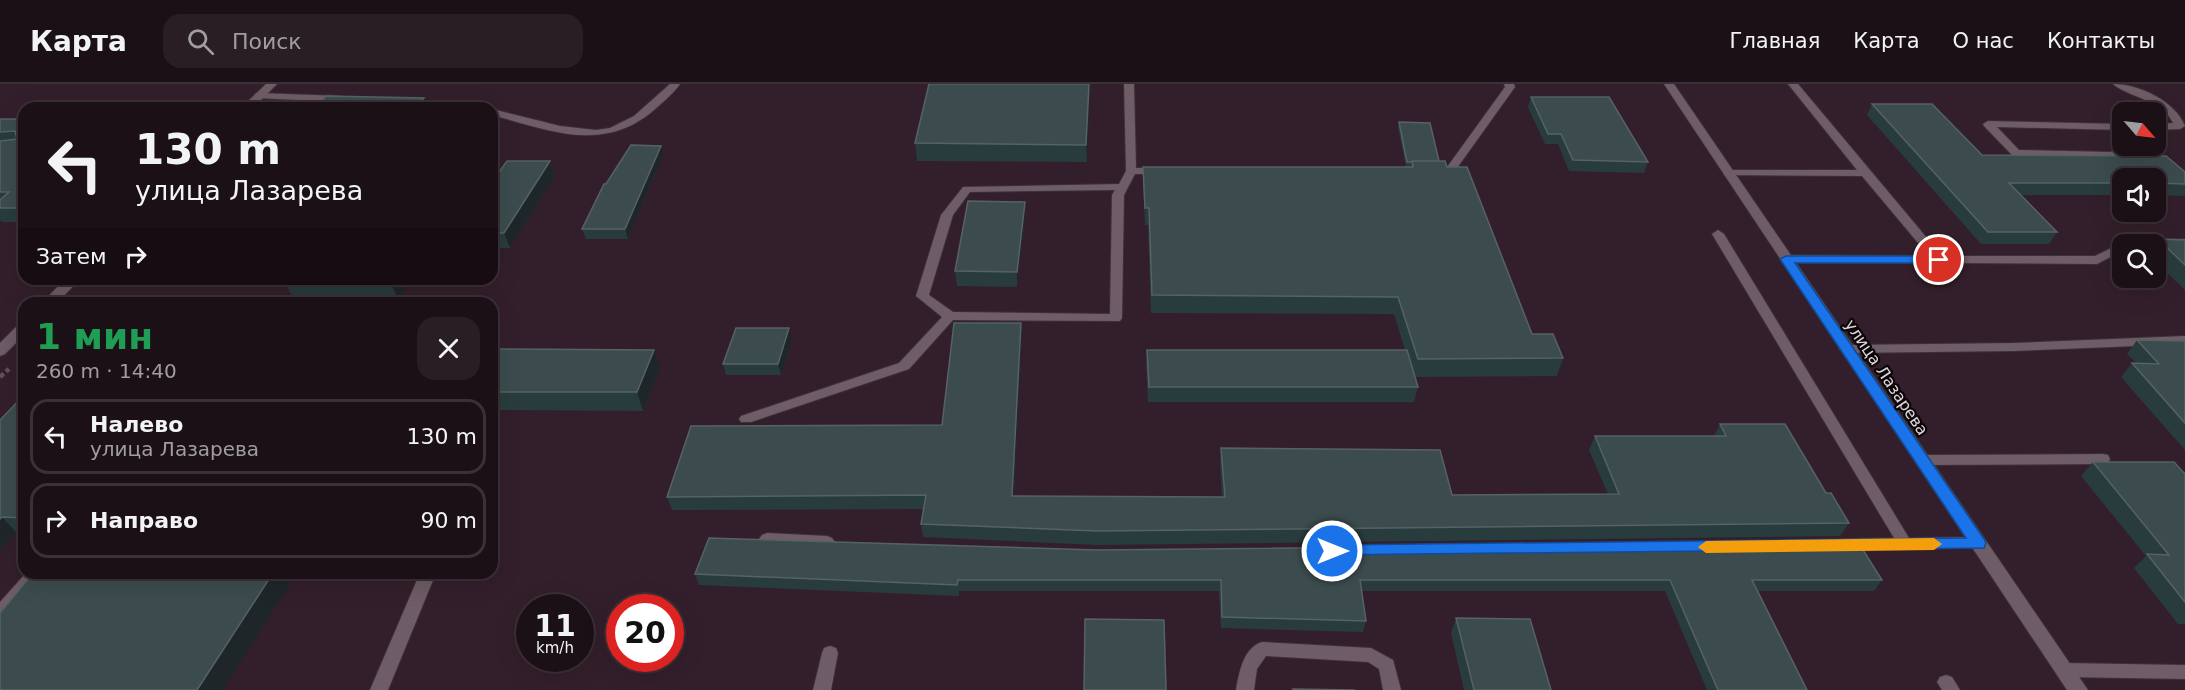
<!DOCTYPE html>
<html lang="ru">
<head>
<meta charset="utf-8">
<style>
  body { margin:0; font-family:"DejaVu Sans",sans-serif; background:#291e24; color:#f1f3f6; height:100vh; display:flex; flex-direction:column; font-size:22px; white-space:nowrap }
  * { box-sizing:border-box; margin:0 }
  p { font-size:20px; color:#a09da1 }
  .icon { flex:none; width:33px; height:33px; fill:none; stroke:currentColor; stroke-width:2; stroke-linecap:round; stroke-linejoin:round }
  .map { position:relative; flex:1; overflow:hidden }
  .sheet { position:absolute; left:18px; top:213px; width:480px; height:282px; display:flex; flex-direction:column; background:#1c1017; border-radius:18px; box-shadow:0 6px 24px #0002,0 0 0 2px #3a3036 }
  .sheet>* { flex:none }
  .banner { position:absolute; left:18px; top:18px; width:480px; height:183px; border-radius:18px; box-shadow:0 6px 24px #0002,0 0 0 2px #3a3036; background:#1c1017; color:#f1f3f6; overflow:hidden }
  .needle { width:39px; rotate:118deg }
  .fabs { position:absolute; left:2112px; top:18px; display:grid; gap:12px }
  .fabs a { display:grid; place-items:center; width:54px; height:54px; border-radius:12px; background:#1c1017; box-shadow:0 6px 24px #0002,0 0 0 2px #3a3036; font-size:30px }
  .speed { position:absolute; left:516px; top:510px; display:flex; gap:12px; font-size:30px; font-weight:700; text-align:center }
  .speed>* { display:grid; place-content:center; width:78px; height:78px; border-radius:50%; background:#1c1017; box-shadow:0 6px 24px #0002,0 0 0 2px #3a3036; line-height:1 }
  .speed small { font-size:15px; font-weight:400 }
  .speed .limit { border:9px solid #d22; background:#fff; color:#111 }
  .pin { position:absolute; display:grid; place-items:center; width:51px; height:51px; color:#fff; margin:-26px; border:3px solid #fff; border-radius:50%; box-shadow:0 2px 6px #0007 }
  .me { position:absolute; width:66px; margin:-33px; rotate:90deg; stroke-linejoin:round; filter:drop-shadow(0 0 4px #0008) }
  .turn { display:flex; align-items:center; gap:21px; height:126px; padding:0 18px; font-size:27px }
  .turn .icon { width:78px; height:78px; stroke-width:2.5 }
  .turn b { display:block; font-size:42px; line-height:51px }
  .then { display:flex; align-items:center; height:57px; padding:0 18px; background:#0003; gap:12px; font-size:22px }
  .round { display:grid; place-items:center; flex:none; width:63px; height:63px; border-radius:18px; background:#291e24 }
  .summary { display:flex; align-items:center; justify-content:space-between; height:102px; padding:0 18px }
  h1 { font-size:36px; font-weight:700; line-height:45px; color:#1e9e55 }
  ul { padding:0; list-style:none }
  li { display:flex; align-items:center; gap:18px; height:75px; margin:0 12px 9px; padding:0 6px; border:3px solid #3a3036; border-radius:18px }
  li div { flex:1 }
  li b { display:block; font-size:22px }
  li em { font-style:normal }
  header { display:flex; align-items:center; gap:36px; box-sizing:border-box; height:84px; padding:0 30px; background:#1c1017; border-bottom:2px solid #3a3036 }
  header strong { font-size:28px }
  nav { display:flex; gap:33px; margin-inline-start:auto; font-size:21px }
  .search { width:420px; height:54px; background:#291e24; display:flex; align-items:center; gap:15px; box-sizing:border-box; padding:0 21px; border-radius:18px; color:#a09da1; font-size:22px }
  .map>svg:first-child { display:block }
  .built { fill:#331f2b; fill-rule:evenodd }
  .lines { fill:none; stroke-linecap:round; stroke-linejoin:round }
  .service-casing { stroke:#3b3137; stroke-width:2 }
  .minor-casing { stroke:#3b3137; stroke-width:2 }
  .secondary-casing { stroke:#3b3137; stroke-width:2 }
  .path { stroke:#5e5158; stroke-width:4.5; stroke-dasharray:5 3; stroke-linecap:butt }
  .service { fill:#6e5c66; fill-rule:evenodd }
  .minor { fill:#6e5c66; fill-rule:evenodd }
  .secondary { fill:#6e5c66; fill-rule:evenodd }
  .wall { fill:#293c3d }
  .shaded-wall { fill:#1f262a }
  .building { fill:#3c4c4e; stroke:#566264; stroke-width:1.5 }
  .route { fill:#1a73e8; stroke:#114b97; stroke-width:1.5 }
  .slow { fill:#f59e0b }
  .labels { text-anchor:middle; stroke-width:4.5; stroke-linejoin:round; paint-order:stroke }
  .street-label { font-size:16px; fill:#e0d6db; stroke:#0a0507 }
</style>
</head>
<body>
<header>
<strong>Карта</strong>
<div class="search"><svg class="icon" aria-label="search" viewBox="0 0 24 24"><circle cx="10" cy="10" r="6"/><path d="M15 15l6 6"/></svg>Поиск</div>
<nav><a>Главная</a><a>Карта</a><a>О нас</a><a>Контакты</a></nav>
</header>
<div class="map">
<svg width="2185" height="606" viewBox="0 0 2185 606">
  <rect width="100%" height="100%" fill="#25161f"/>
  <path class="built" d="M0,0h2185v606h-2185zM24,24h468v171h-468zM2122,28h34v34h-34zM2122,94h34v34h-34zM2122,160h34v34h-34zM24,219h468v270h-468zM530,524h50v50h-50zM620,524h50v50h-50z"/>
  <g class="lines">
    <defs>
      <path id="service" d="M670,0h10c-7,10 -17,18 -26,26 -51,44 -105,20 -162,5v-6l68,17 36,4 14,-2 24,-12z
        M1124,0h10l2,84h26l5,3 -5,3h-27l-11,21 -2,123 -2,3 -167,-1 -44,49 -158,53h-10l-2,-3 2,-3 158,-53 43,-46 -26,-21 25,-81 22,-28 156,-3 7,-13zM1115,106l-3,5 -2,119 -157,-2 -24,-17 24,-80 17,-23z
        M1504,0h10l1,3 -63,88h-17v-4l10,-1 60,-83z
        M1788,0h10l144,172h153l33,-16 57,-1v8l-63,-3v7l-25,13 -315,-2 -2,-3 2,-3 4,-1 143,1 -67,-80 -138,-1v-4l4,-1h129z
        M2113,0c26,0 62,17 72,42l-5,3 -24,1v-6l17,-1c-11,-24 -42,-24 -60,-39z
        M259,9l82,3 5,3 -5,3 -86,-4v-4z
        M408,16l58,5 5,3h-40l-27,-3v-4z
        M1988,37l134,3v6l-125,-3 22,23 92,2 10,-8 9,2 -16,12 -98,-2 -4,-1 -28,-29 -1,-2z
        M1718,146l6,4 185,304 69,-1 5,2 3,4 -3,4 -141,4 -5,-2 -3,-4 3,-4 5,-2 52,-1 -182,-304z
        M2185,252v8l-171,7 -168,2 -7,-4 7,-4 168,-2z
        M2103,370l5,1 2,4 -2,4 -5,1 -181,1 -5,-1 -2,-4 2,-4 5,-1z
        M767,449l60,3 5,2 3,4 -3,4 -5,2 -60,-3 -5,-2 -3,-4 3,-4z
        M26,489h17l-37,45 -6,2v-18z
        M420,489h16l-48,117h-18z
        M1262,558l109,6 22,12 8,30h-18l-4,-21 -11,-7 -102,-6 -9,13 -3,21h-18c3,-17 7,-42 26,-48z
        M830,562l6,2 2,5 -7,37h-18l9,-37 2,-5z
        M2064,579l121,2v14l-121,-2 -6,-2 -2,-5 2,-5z
        M1946,591l6,2 8,13h-18l-5,-8 3,-5z"/>
      <path id="minor" d="M266,0h11l-24,24h-12z
        M65,195h15l-23,24h-15z
        M24,238v13l-19,19 -5,2v-13l19,-19z"/>
      <path id="secondary" d="M1664,0h10l414,606h-21z"/>
    </defs>
    <use href="#service" class="service-casing"/>
    <use href="#minor" class="minor-casing"/>
    <use href="#secondary" class="secondary-casing"/>
    <path class="path" d="M0,293l9,-8"/>
    <use href="#service" class="service"/>
    <use href="#minor" class="minor"/>
    <use href="#secondary" class="secondary"/>
  </g>
  <path class="wall" d="M1090,0l-3,78 -170,-1 -2,-18z
    M1531,13l117,65 -4,11 -75,-2 -11,-27h-13l-17,-37z
    M1872,20l110,51 203,17v24l-29,-1v-17h-34v17h-101l36,37 -8,12h-68l-114,-129z
    M24,35v103h-22l-2,-2v-100z
    M1399,38l48,45 85,167 31,24 -6,18 -142,1 3,10 -4,15h-266l-2,-37 1,-15h258l-11,-36 -243,-1 -3,-88h-3l-2,-41v-17h263l-8,-39z
    M663,71l-35,84h-42l-4,-10 24,-45z
    M550,77l5,15 -45,72h-18v-66z
    M1025,118v14l-8,71 -60,-1 -2,-15z
    M2158,155l27,1v50l-29,-28v-18h-2z
    M285,195h127l-14,20 -106,-3 -8,-15z
    M1021,239l1,13 -8,160 208,1 -2,-35 1,-14 231,47 156,-1 -19,-44 6,-14h119l6,-12 106,69 23,30 -9,13 -743,9 -174,-8 -2,-13 3,-15 -252,1 -5,-13 275,-72z
    M792,255l-11,36h-55l-3,-11z
    M2137,256l48,1v109l-64,-73 11,-14h4l-9,-9z
    M492,265l168,20 -17,42 -151,-1z
    M24,311v137h-8l-16,18v-130z
    M2093,378l92,12v150h-7l-44,-56 12,-12 -65,-80z
    M695,490l1187,6 -8,11h-116l49,99h-100l-42,-99h-304l5,30 -3,11 -142,-4 -2,-37h-260v5l-260,-11z
    M1456,534l95,72h-87l-13,-57z"/>
  <path class="shaded-wall" d="M1089,0h1l-3,78 -1,-17z
    M424,14l4,10h-13z
    M661,62l2,9 -35,84 -3,-10z
    M550,77l5,15 -45,72 -6,-15z
    M1025,118v14l-8,71v-15z
    M394,195h18l-14,20 -7,-16z
    M1021,239l1,13 -9,174 -1,-14z
    M789,244l3,11 -11,36 -3,-11z
    M654,266l6,19 -17,42 -6,-19z
    M2,433l14,15 -16,18v-31z
    M273,489h24l-74,117h-26z"/>
  <path class="building" d="M929,0h160l-3,61 -171,-2z
    M326,12l98,2 -9,10h-100z
    M1531,13h78l39,65 -75,-2 -12,-26h-13z
    M1872,20h60l50,51 184,1 19,16v12l-29,-1v-5h-34v5h-113l48,49h-69z
    M1,35h23v24l-3,3h3v62h-24v-8l9,-8h-9v-51l17,-2 -2,-8 -15,1v-12z
    M1399,38l31,1 9,38h-27v1h-5z
    M631,61l30,1 -36,83h-43l22,-45h2z
    M507,77h43l-46,72h-12v-51z
    M1412,77h33l2,6h20l65,167h21l10,24 -145,1 -20,-62 -246,-2 -3,-87h-4l-2,-41h270z
    M968,117l57,1 -8,70 -62,-1z
    M2158,155l27,1v25z
    M285,195h109l-3,4 -107,-2z
    M954,239h67l-9,173 213,1 -4,-49 219,2 12,45 167,-1 -24,-58h131l-6,-12h65l41,69h5l18,30 -752,8 -176,-7 5,-29 -259,2 24,-71 251,-1z
    M736,244h53l-11,36h-55z
    M2137,256l48,1v82l-53,-60 27,1z
    M492,265l162,1 -17,42h-145z
    M1147,266h260l11,37h-269z
    M24,311v123l-22,-1 -2,2v-99z
    M2093,378h81l11,12v128l-38,-48 22,1z
    M709,454l388,12 761,-8 24,38h-130l55,110h-89l-48,-110h-310l6,41 -144,-4 -1,-37h-263l-1,5 -262,-11z
    M33,489h240l-76,117h-197v-77z
    M1456,534l74,1 21,71h-77z
    M1085,535l79,1 2,70h-82z
    M1293,605l62,1h-61z"/>
  <path class="route" d="M1786,172h153l6,4 -6,3h-144l189,276 2,4 -2,5 -658,7 -2,-4 8,-6 634,-7 -186,-279z"/>
  <path class="slow" d="M1934,454l8,6 -8,6 -228,3 -8,-6 8,-6z"/>
  <g class="labels">
    <g class="street-label">
      <text transform="translate(1887 293) rotate(56)" y="6">улица Лазарева</text>
    </g>
  </g>
</svg>
<div class="fabs">
<a><svg class="needle" viewBox="-14 -14 28 28"><path d="M0-13l5 13h-10z" fill="#e53935"/><path d="M0 13l5-13h-10z" fill="#a09da1"/></svg></a>
<a><svg class="icon" aria-label="sound" viewBox="0 0 24 24"><path d="M4 9h4l5-4v14l-5-4H4zM17 9q2 3 0 6"/></svg></a>
<a><svg class="icon" aria-label="search" viewBox="0 0 24 24"><circle cx="10" cy="10" r="6"/><path d="M15 15l6 6"/></svg></a>
</div>
<div class="speed"><div>11<small>km/h</small></div><div class="limit">20</div></div>
<div class="pin" style="left:1939px;top:176px;background:#d93025"><svg class="icon" aria-label="arrive" viewBox="0 0 24 24"><path d="M6 21V4h12l-3 4 3 4H6"/></svg></div>
<svg class="me" style="left:1332px;top:467px" viewBox="-20 -20 40 40"><circle r="17" fill="#1a73e8" stroke="#fff" stroke-width="3"/><path d="M0-11L8 9 0 5-8 9z" fill="#fff"/></svg>
<div class="banner">
<div class="turn"><svg class="icon" aria-label="left" viewBox="0 0 24 24"><path d="M17 20v-9H6M10 6l-5 5 5 5"/></svg><div><b>130 m</b>улица Лазарева</div></div>
<div class="then">Затем<svg class="icon" aria-label="right" viewBox="0 0 24 24"><path d="M7 20v-9h11M14 6l5 5-5 5"/></svg></div>
</div>
<section class="sheet">
<div class="summary"><div><h1>1 мин</h1><p>260 m · 14:40</p></div><a class="round"><svg class="icon" aria-label="close" viewBox="0 0 24 24"><path d="M6 6l12 12M18 6L6 18"/></svg></a></div>
<ul>
<li><svg class="icon" aria-label="left" viewBox="0 0 24 24"><path d="M17 20v-9H6M10 6l-5 5 5 5"/></svg><div><b>Налево</b><p>улица Лазарева</p></div><em>130 m</em></li>
<li><svg class="icon" aria-label="right" viewBox="0 0 24 24"><path d="M7 20v-9h11M14 6l5 5-5 5"/></svg><div><b>Направо</b></div><em>90 m</em></li>
</ul>
</section>
</div>
</body>
</html>
